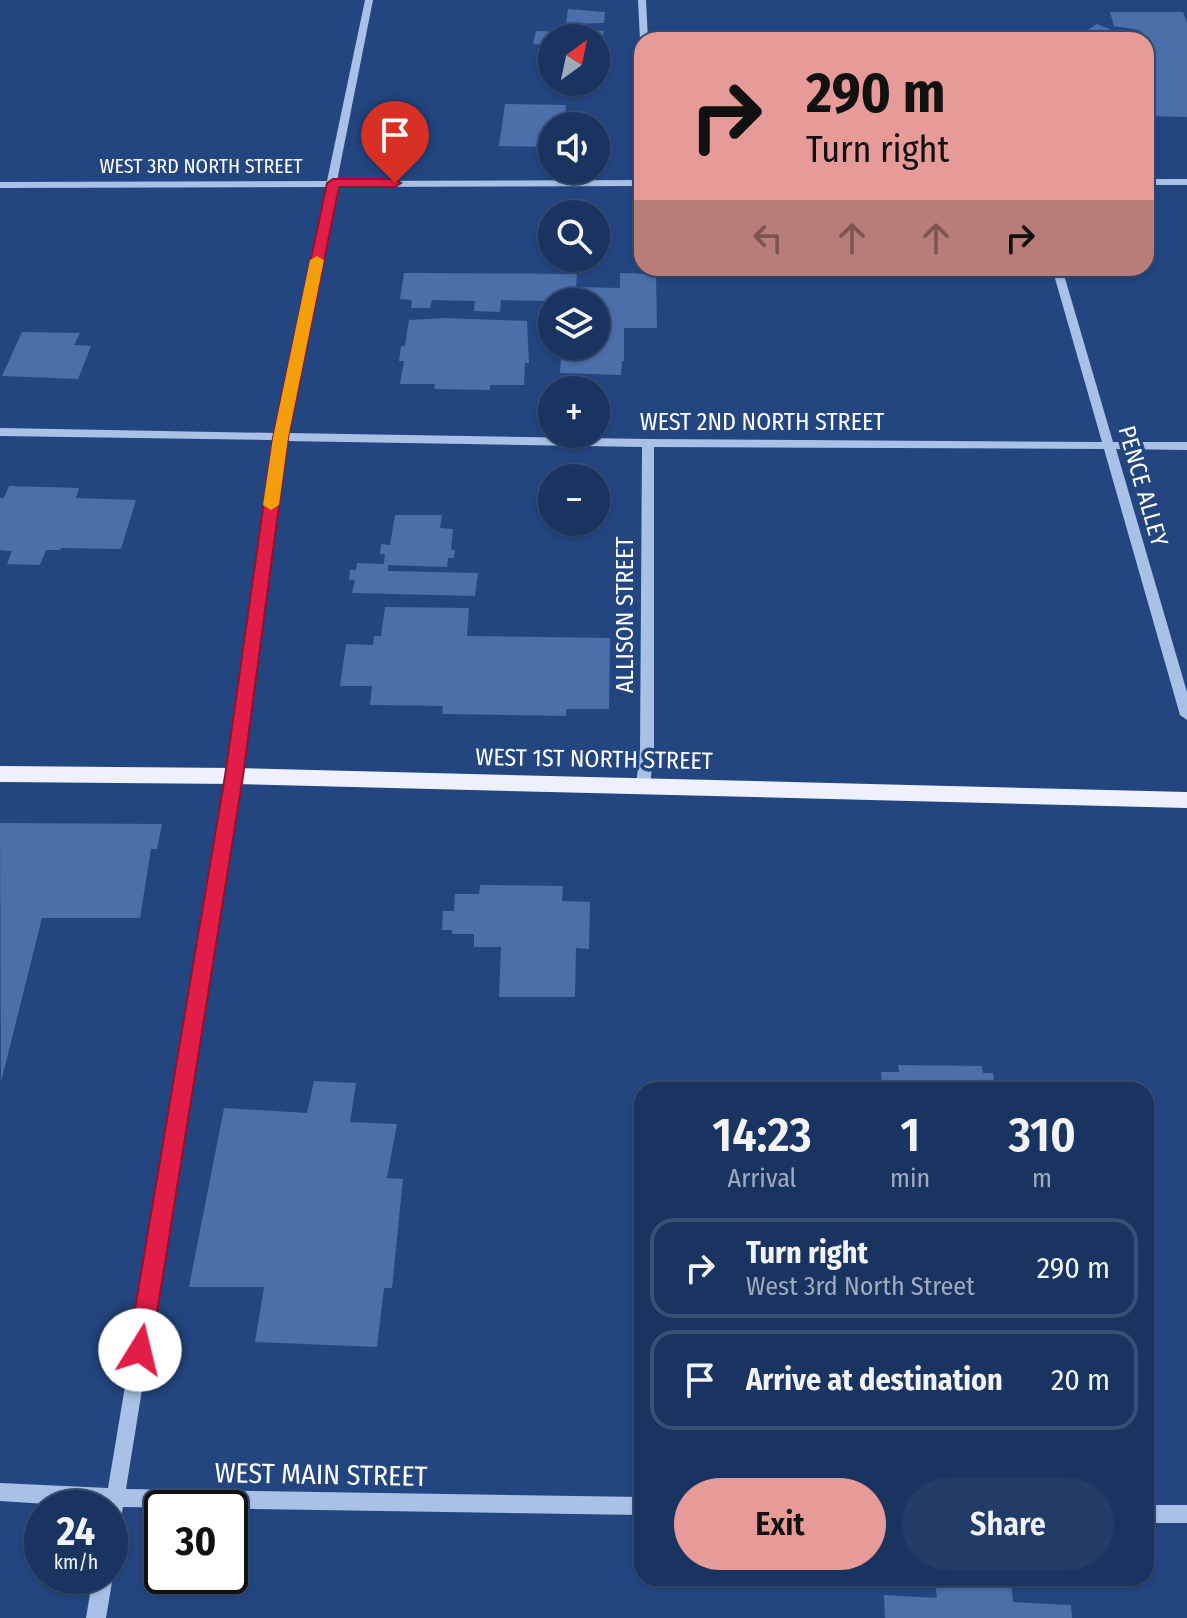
<!DOCTYPE html>
<html lang="en">
<head>
<meta charset="utf-8">
<style>
  body { margin:0; font-family:"Fira Sans Condensed",sans-serif; background:#233c67; color:#f1f3f6; height:100vh; display:flex; flex-direction:column; font-size:30px; white-space:nowrap }
  * { box-sizing:border-box; margin:0 }
  p { font-size:26px; color:#9faabd }
  .icon { flex:none; width:44px; height:44px; fill:none; stroke:currentColor; stroke-width:2; stroke-linecap:round; stroke-linejoin:round }
  .map { position:relative; flex:1; overflow:hidden }
  .sheet { position:absolute; left:634px; top:1082px; width:520px; height:504px; display:flex; flex-direction:column; background:#1a3461; border-radius:24px; box-shadow:0 2px 6px #0004,0 0 0 2px #384f76 }
  .sheet>* { flex:none }
  .guide { position:absolute; left:634px; top:32px; width:520px; height:244px; border-radius:24px; box-shadow:0 2px 6px #0004,0 0 0 2px #384f76; background:#e69b98; color:#111; overflow:hidden }
  .needle { width:52px; rotate:33deg }
  .buttons { position:absolute; left:538px; top:24px; display:grid; gap:16px }
  .buttons a { display:grid; place-items:center; width:72px; height:72px; border-radius:50%; background:#1a3461; box-shadow:0 2px 6px #0004,0 0 0 2px #384f76; font-size:40px }
  .speed { position:absolute; left:24px; top:1490px; display:flex; gap:16px; font-size:40px; font-weight:700; text-align:center }
  .speed>* { display:grid; place-content:center; width:104px; height:104px; border-radius:50%; background:#1a3461; box-shadow:0 2px 6px #0004,0 0 0 2px #384f76; line-height:1 }
  .speed small { font-size:20px; font-weight:400 }
  .speed .limit { border:4px solid #111; border-radius:12px; background:#fff; color:#111 }
  .pin { position:absolute; display:grid; place-items:center; width:68px; height:68px; color:#fff; margin:-82px -34px; border-radius:50% 50% 50% 0; rotate:-45deg; box-shadow:0 0 8px #0007 }
  .pin .icon { rotate:45deg }
  .me { position:absolute; width:88px; margin:-44px; rotate:9deg; stroke-linejoin:round; filter:drop-shadow(0 0 6px #0008) }
  .turn { display:flex; align-items:center; gap:28px; height:168px; padding:0 40px; font-size:36px }
  .turn .icon { width:104px; height:104px; stroke-width:2.5 }
  .turn b { display:block; font-size:56px; line-height:68px }
  .lanes { display:flex; align-items:center; height:76px; padding:0 40px; background:#0003; justify-content:center; gap:40px; direction:ltr }
  .lanes .off { opacity:.35 }
  .eta { display:flex; justify-content:space-evenly; align-items:center; height:136px; text-align:center }
  .eta b { font-size:48px; font-weight:600; line-height:56px }
  .primary-button { display:flex; gap:16px; margin-top:auto; padding:16px 40px }
  .primary-button a { flex:1; height:92px; border-radius:48px; background:#e69b98; color:#111; font-size:32px; font-weight:600; line-height:92px; text-align:center }
  .primary-button a+a { background:#233c67; color:#f1f3f6 }
  ul { padding:0; list-style:none }
  li { display:flex; align-items:center; gap:24px; height:100px; margin:0 16px 12px; padding:0 24px; border:4px solid #384f76; border-radius:24px }
  li div { flex:1 }
  li b { display:block; font-size:30px }
  li em { font-style:normal }
  .map>svg:first-child { display:block }
  .building { fill:#4b6faa }
  .lines { fill:none; stroke-linecap:round; stroke-linejoin:round }
  .minor { fill:#aac1e7; fill-rule:evenodd }
  .major { fill:#ecf1fd; fill-rule:evenodd }
  .route { fill:#e11d48; stroke:#92132f; stroke-width:2 }
  .slow { fill:#f59e0b }
  .labels { text-anchor:middle; stroke-width:7; stroke-linejoin:round; paint-order:stroke }
  .far-street-label { font-size:20px; fill:#fff; stroke:#234681 }
  .street-label { font-size:24px; fill:#fff; stroke:#234681 }
  .near-street-label { font-size:28px; fill:#fff; stroke:#234681 }
</style>
</head>
<body>
<div class="map">
<svg width="1187" height="1618" viewBox="0 0 1187 1618">
  <rect width="100%" height="100%" fill="#234681"/>
  <path class="building" d="M568,9l37,3 -1,11 -38,1z
    M1110,12h73l4,11v94l-41,-1 1,-79 -8,-7 -25,-4z
    M1097,24l39,16h-64z
    M563,28l41,3 -4,20h-4v-13h-44v7l-19,-1 3,-13 26,1z
    M505,104l61,1 -2,21h-12v21l-53,-1z
    M404,273l173,1 -1,13 44,1v-15l36,1 1,54h-33v33h-2l-1,14 -61,-2 2,-27h34v-44h-44v7h-5l1,-8 -47,-1 -1,12 -26,-1 1,-10 -43,-1 -2,8h-19l1,-8 -12,-1z
    M445,318l82,3 2,42h-4l-1,22h-34v5l-56,-1 1,-5h-35l4,-23h-5l2,-15h4l4,-26z
    M22,332l58,1 -6,12 17,1 -13,33 -76,-3z
    M9,486l70,2 -3,10 60,2 -15,49 -60,-1 -1,2h-14l-6,15 -33,-1 5,-13 -12,-1v-52h4z
    M395,515h47l-2,13 13,1 -2,21h4l-1,8h-6l-1,9 -59,-2v6l90,2 -3,23 -123,-3 3,-13h-6l1,-10h6l1,-7 27,1 1,-10h-5l1,-10 9,1z
    M385,607l84,1 -2,28 143,2 -1,71h-43v7l-124,-2 1,-8 -73,-1 2,-19h-32l6,-42 27,1 1,-9h7z
    M0,823l162,1 -5,25h-6l-11,69h-98l-41,164z
    M480,885l83,1 -1,15 28,1 -1,47 -13,-1 -1,49h-76l2,-50h-27v-13h-22v-4h-10l1,-19h11l1,-17h24z
    M898,1065l84,1 1,7h10l2,17h-113l-1,-18h18z
    M314,1081l42,2 -6,39 47,2 -10,54 16,1 -11,109h-8l-7,59 -122,-5 9,-55h-75l35,-179 83,5z
    M935,1578l76,4 2,20 58,3 1,13h-187l-1,-23 53,3z"/>
  <g class="lines">
    <path class="minor" d="M365,0h8l-36,181 305,-1v6l-306,1 -49,246 361,6 454,3 -50,-174h10l51,174h74v8l-71,-1 71,243v28l-7,-5 -76,-266 -450,-2v302l-4,37 -2,4h-10l-2,-4 4,-37 2,-302 -357,-6 -44,335 -115,713 516,8v18l-519,-8 -6,30 -7,2v-31l-110,-7v-18l108,5 119,-712 47,-336 -274,-4v-8l275,5 51,-246 -326,1v-6l327,-1z
      M638,0h8l2,40h-6v2l-2,-2z
      M1146,179h41v6h-41z
      M1146,1505h41v18h-41z
      M110,1570l3,6 -7,42h-20l7,-42h17z"/>
    <path class="major" d="M0,766l234,2 953,24v16l-953,-24 -234,-2z"/>
  </g>
  <path class="route" d="M333,179h62l6,4 -6,4h-56l-51,251 -45,338 -92,574 -3,8 -8,3 -9,-3 -3,-8 97,-574 48,-338 54,-255z"/>
  <path class="slow" d="M317,256l7,4 -36,178 -9,67 -8,5 -8,-5 10,-67 37,-178z"/>
  <g class="labels">
    <g class="far-street-label">
      <text x="201" y="173">WEST 3RD NORTH STREET</text>
    </g>
    <g class="street-label">
      <text x="762" y="430">WEST 2ND NORTH STREET</text>
      <text transform="translate(1143 486) rotate(74)" y="8">PENCE ALLEY</text>
      <text transform="translate(625 615) rotate(-90)" y="8">ALLISON STREET</text>
      <text transform="translate(594 759) rotate(1)" y="8">WEST 1ST NORTH STREET</text>
    </g>
    <g class="near-street-label">
      <text transform="translate(321 1474) rotate(1)" y="10">WEST MAIN STREET</text>
    </g>
  </g>
</svg>
<div class="buttons">
<a><svg class="needle" viewBox="-14 -14 28 28"><path d="M0-13l5 13h-10z" fill="#e53935"/><path d="M0 13l5-13h-10z" fill="#9faabd"/></svg></a>
<a><svg class="icon" aria-label="sound" viewBox="0 0 24 24"><path d="M4 9h4l5-4v14l-5-4H4zM17 9q2 3 0 6"/></svg></a>
<a><svg class="icon" aria-label="search" viewBox="0 0 24 24"><circle cx="10" cy="10" r="6"/><path d="M15 15l6 6"/></svg></a>
<a><svg class="icon" aria-label="layers" viewBox="0 0 24 24"><path d="M12 4l9 5-9 5-9-5zM3 14l9 5 9-5"/></svg></a>
<a>+</a>
<a>−</a>
</div>
<div class="speed"><div>24<small>km/h</small></div><div class="limit">30</div></div>
<div class="pin" style="left:395px;top:183px;background:#d93025"><svg class="icon" aria-label="arrive" viewBox="0 0 24 24"><path d="M6 21V4h12l-3 4 3 4H6"/></svg></div>
<svg class="me" style="left:140px;top:1350px" viewBox="-20 -20 40 40"><circle r="19" fill="#fff"/><path d="M0-13L10 11 0 6-10 11z" fill="#e11d48"/></svg>
<div class="guide">
<div class="turn"><svg class="icon" aria-label="right" viewBox="0 0 24 24"><path d="M7 20v-9h11M14 6l5 5-5 5"/></svg><div><b>290 m</b>Turn right</div></div>
<div class="lanes"><svg class="icon off" aria-label="left" viewBox="0 0 24 24"><path d="M17 20v-9H6M10 6l-5 5 5 5"/></svg><svg class="icon off" aria-label="ahead" viewBox="0 0 24 24"><path d="M12 20V5M6 11l6-6 6 6"/></svg><svg class="icon off" aria-label="ahead" viewBox="0 0 24 24"><path d="M12 20V5M6 11l6-6 6 6"/></svg><svg class="icon" aria-label="right" viewBox="0 0 24 24"><path d="M7 20v-9h11M14 6l5 5-5 5"/></svg></div>
</div>
<section class="sheet">
<div class="eta">
<div><b>14:23</b><p>Arrival</p></div>
<div><b>1</b><p>min</p></div>
<div><b>310</b><p>m</p></div>
</div>
<ul>
<li><svg class="icon" aria-label="right" viewBox="0 0 24 24"><path d="M7 20v-9h11M14 6l5 5-5 5"/></svg><div><b>Turn right</b><p>West 3rd North Street</p></div><em>290 m</em></li>
<li><svg class="icon" aria-label="arrive" viewBox="0 0 24 24"><path d="M6 21V4h12l-3 4 3 4H6"/></svg><div><b>Arrive at destination</b></div><em>20 m</em></li>
</ul>
<div class="primary-button"><a>Exit</a><a>Share</a></div>
</section>
</div>
</body>
</html>
